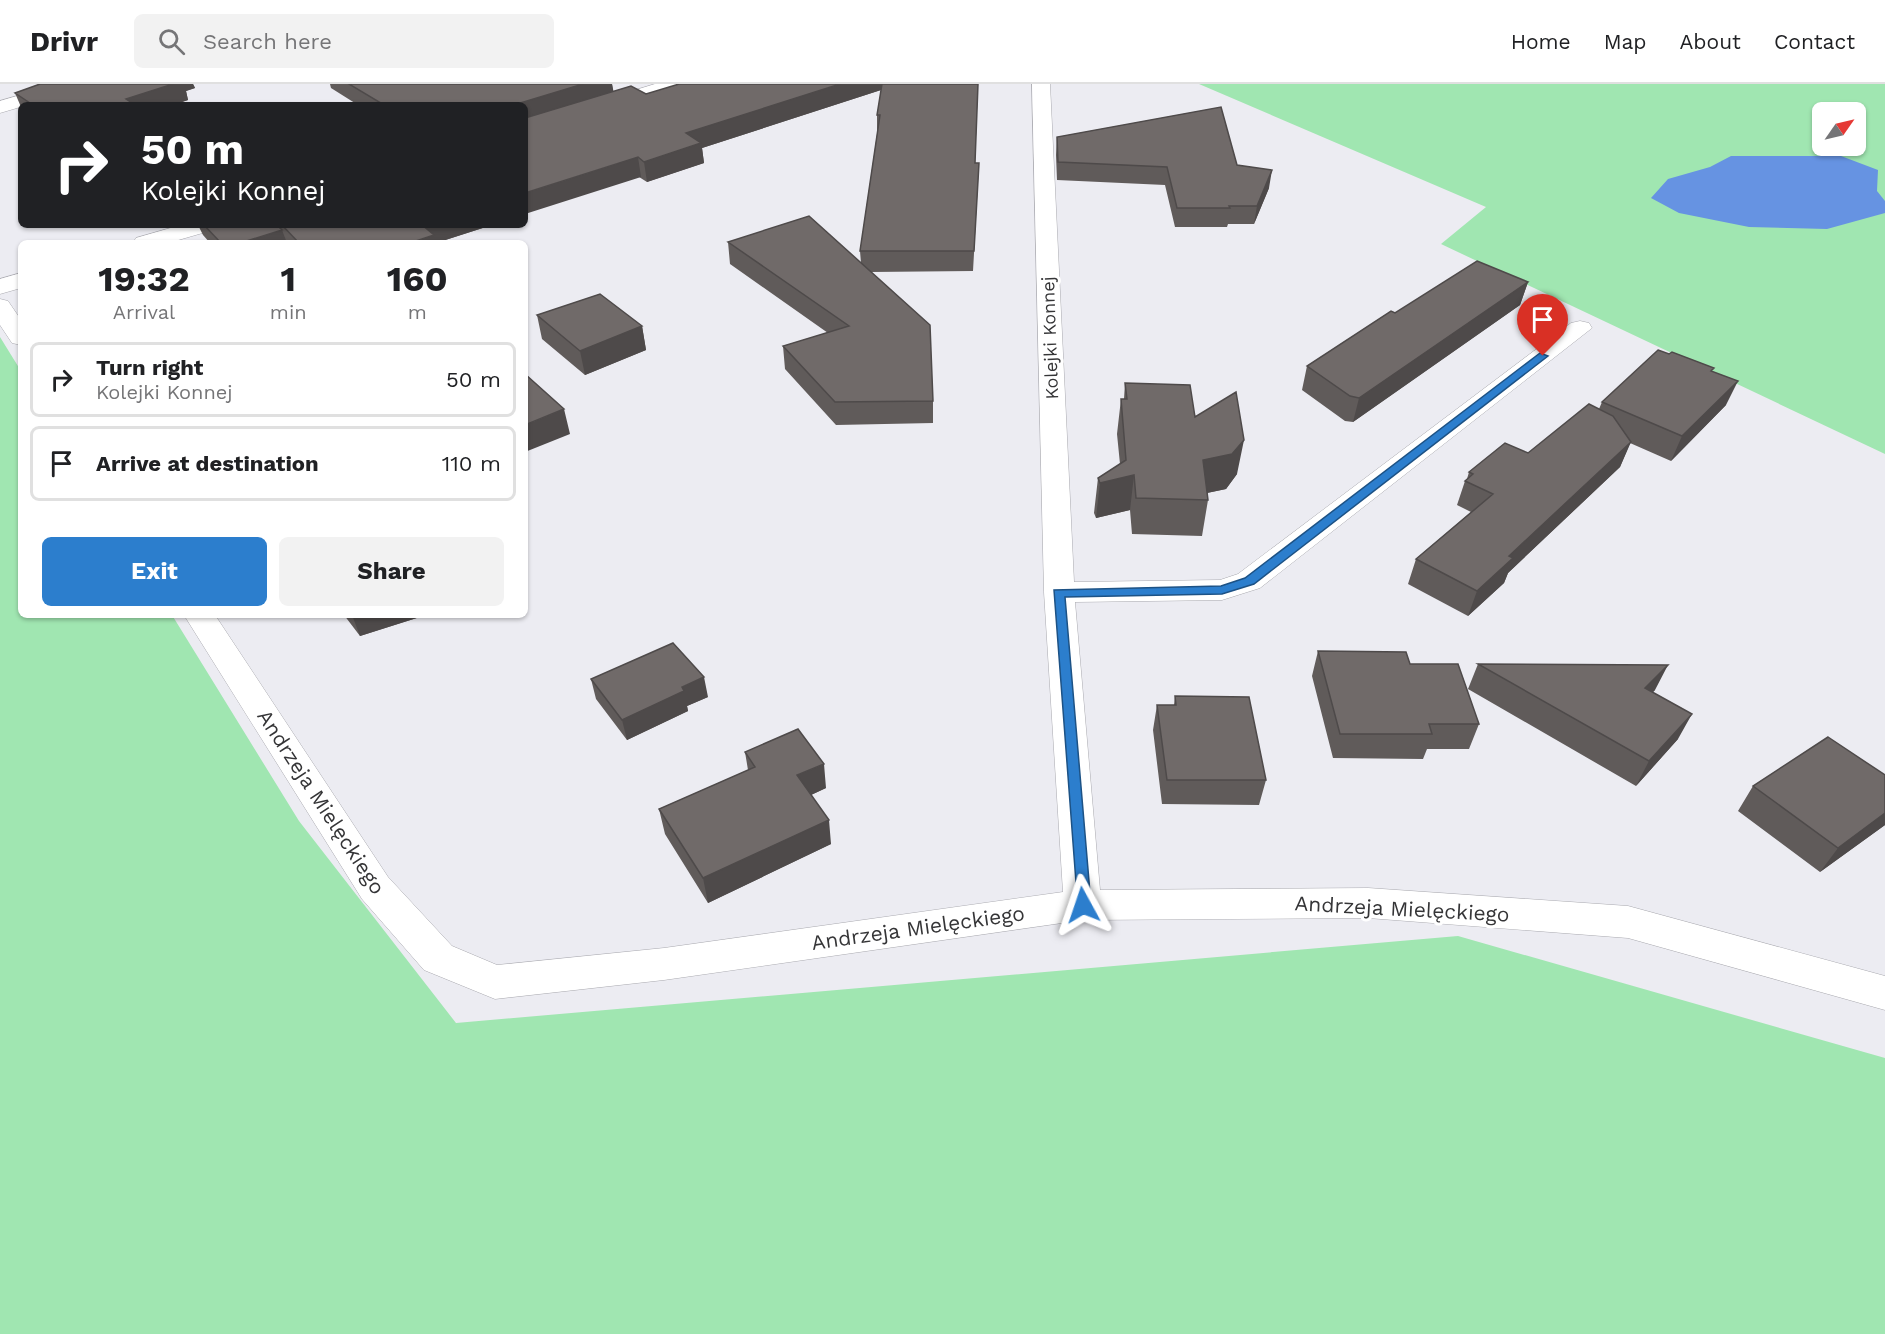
<!DOCTYPE html>
<html lang="en">
<head>
<meta charset="utf-8">
<style>
  body { margin:0; font-family:"Work Sans",sans-serif; background:#f2f2f2; color:#202124; height:100vh; display:flex; flex-direction:column; font-size:22px; white-space:nowrap }
  * { box-sizing:border-box; margin:0 }
  p { font-size:20px; color:#757577 }
  .icon { flex:none; width:33px; height:33px; fill:none; stroke:currentColor; stroke-width:2; stroke-linecap:round; stroke-linejoin:round }
  .map { position:relative; flex:1; overflow:hidden }
  .panel { position:absolute; left:18px; top:156px; width:510px; height:378px; display:flex; flex-direction:column; background:#fff; border-radius:9px; box-shadow:0 2px 4px #0004 }
  .panel>* { flex:none }
  .top-card { position:absolute; left:18px; top:18px; width:510px; height:126px; border-radius:9px; box-shadow:0 2px 4px #0004; background:#202124; color:#fff; overflow:hidden }
  .needle { width:39px; rotate:56deg }
  .controls { position:absolute; left:1812px; top:18px; display:grid; gap:12px }
  .controls a { display:grid; place-items:center; width:54px; height:54px; border-radius:9px; background:#fff; box-shadow:0 2px 4px #0004; font-size:30px }
  .pin { position:absolute; display:grid; place-items:center; width:51px; height:51px; color:#fff; margin:-62px -26px; border-radius:50% 50% 50% 0; rotate:-45deg; box-shadow:0 0 6px #0007 }
  .pin .icon { rotate:45deg }
  .me { position:absolute; width:66px; margin:-33px; rotate:355deg; stroke-linejoin:round; filter:drop-shadow(0 0 4px #0008) }
  .turn { display:flex; align-items:center; gap:21px; height:126px; padding:0 24px; font-size:27px }
  .turn .icon { width:78px; height:78px; stroke-width:2.5 }
  .turn b { display:block; font-size:42px; line-height:51px }
  .eta { display:flex; justify-content:space-evenly; align-items:center; height:102px; text-align:center }
  .eta b { font-size:36px; font-weight:700; line-height:42px }
  .cta { display:flex; gap:12px; margin-top:auto; padding:12px 24px }
  .cta a { flex:1; height:69px; border-radius:9px; background:#2c7ecd; color:#fff; font-size:24px; font-weight:700; line-height:69px; text-align:center }
  .cta a+a { background:#f2f2f2; color:#202124 }
  ul { padding:0; list-style:none }
  li { display:flex; align-items:center; gap:18px; height:75px; margin:0 12px 9px; padding:0 12px; border:3px solid #e0e0e0; border-radius:9px }
  li div { flex:1 }
  li b { display:block; font-size:22px }
  li em { font-style:normal }
  header { display:flex; align-items:center; gap:36px; box-sizing:border-box; height:84px; padding:0 30px; background:#fff; border-bottom:2px solid #e0e0e0 }
  header strong { font-size:28px }
  nav { display:flex; gap:33px; margin-inline-start:auto; font-size:21px }
  .search { width:420px; height:54px; background:#f2f2f2; display:flex; align-items:center; gap:15px; box-sizing:border-box; padding:0 21px; border-radius:9px; color:#757577; font-size:22px }
  .map>svg:first-child { display:block }
  .green { fill:#a0e6b1; fill-rule:evenodd }
  .water { fill:#6693e2 }
  .lines { fill:none; stroke-linecap:round; stroke-linejoin:round }
  .minor-casing { stroke:#a9a9af; stroke-width:1 }
  .minor { fill:#fff; fill-rule:evenodd }
  .wall { fill:#605b5a }
  .shaded-wall { fill:#4e4a4a }
  .building { fill:#706a69; stroke:#4e4a4a; stroke-width:1.5 }
  .route { fill:#2c7ecd; stroke:#1d5285; stroke-width:1.5 }
  .labels { text-anchor:middle; stroke-width:6; stroke-linejoin:round; paint-order:stroke }
  .far-street-label { font-size:18px; fill:#353537; stroke:#fff }
  .street-label { font-size:21px; fill:#353537; stroke:#fff }
</style>
</head>
<body>
<header>
<strong>Drivr</strong>
<div class="search"><svg class="icon" aria-label="search" viewBox="0 0 24 24"><circle cx="10" cy="10" r="6"/><path d="M15 15l6 6"/></svg>Search here</div>
<nav><a>Home</a><a>Map</a><a>About</a><a>Contact</a></nav>
</header>
<div class="map">
<svg width="1885" height="1250" viewBox="0 0 1885 1250">
  <rect width="100%" height="100%" fill="#ececf2"/>
  <path class="green" d="M1199,0h686v370l-444,-210 45,-37zM1822,28h34v34h-34z
    M0,253l21,34v244h151l127,206 157,202 1002,-87 427,122v276h-1885z"/>
  <path class="water" d="M1731,72h110l37,14 -1,21 8,10v12l-58,16 -78,-2 -70,-14 -28,-15 17,-19 42,-12z"/>
  <g class="lines">
    <defs>
      <path id="minor" d="M58,0h29l-2,4 -85,25v-12z
        M655,0h29l-2,4 -157,48v-12z
        M1032,0h18l24,498 146,-2 18,-6 333,-251 9,-2 9,2 3,5 -332,260 -38,12 -147,2 25,288 268,-2 260,18 257,70v34l-257,-72 -260,-20 -285,2 -419,60 -169,19 -71,-29 -62,-71 -178,-284h31l173,262 64,69 45,19 167,-17 399,-56 -19,-300z
        M181,141h35l-3,5 -45,13h-35l3,-5z
        M21,189v15l-21,6v-15z
        M0,215l8,2 13,19v25l-9,-2 -12,-18z"/>
    </defs>
    <use href="#minor" class="minor-casing"/>
    <use href="#minor" class="minor"/>
  </g>
  <path class="wall" d="M40,0h153l2,4 -9,3 2,9 -15,5h-152v2l-6,-14z
    M330,0h282l1,7 33,3 332,-10 -3,79h4l-1,20 -5,88 -102,1 62,129v22l-97,2 -51,-56 -2,-23 45,-13 -98,-69 -2,-22 133,21 -1,-12 17,-117v-19l4,-25 -179,58 2,15 -57,19 -122,-77h-167l-27,-17z
    M1057,53l180,28 32,23 -15,36h-26l-1,3h-52l-10,-42 -108,-5 -1,-25z
    M198,141h294l-56,18h-226l-7,-8z
    M1528,198l-8,23 -167,117 -8,-1 -43,-31 5,-24 88,-53z
    M537,231l105,11 4,24 -61,25 -43,-36z
    M1712,287l14,34 -55,56 -41,-18 -10,24 -112,106 -4,10 -36,33 -60,-32 8,-25 55,-47 -14,-7 8,-24 2,-2 2,-7 59,-19 71,-44 3,-7z
    M1125,299l70,34 42,57 -11,15 -19,4 1,7 -6,36 -70,-2 -2,-24 -34,8 -2,-5 4,-35 22,-14 -3,-30 4,-35h3z
    M344,531h79v1l-63,20z
    M1318,567l92,13 69,60 -10,25h-42l-4,10 -90,-1 -21,-82z
    M1478,580l177,26 -2,2 25,47 -42,47 -168,-97z
    M591,595l117,18 -21,9 1,5 -61,29 -31,-41z
    M1175,612l91,84 -7,25 -97,-1 -9,-74 4,-25h17z
    M745,668l81,36 -15,7 20,49 -123,59 -43,-69 -6,-25 89,-39z
    M1885,691v50l-65,47 -82,-61 15,-25z"/>
  <path class="shaded-wall" d="M173,0h20l2,4 -9,3 2,9 -15,5h-44l-3,-6z
    M583,0h29l2,10 -89,28v-17h-5v-2z
    M840,0h44v5l-182,59 2,15 -57,19 -3,-20 42,-29z
    M638,73l3,20 -116,37v-21z
    M1272,86l-3,18 -15,36 3,-18z
    M422,141h70l-56,18h-26z
    M282,146l5,13h-47z
    M1528,198l-8,23 -167,117 6,-24z
    M642,242l4,24 -61,25 -5,-24z
    M1738,297l-12,24 -55,56 11,-25z
    M564,325l6,25 -45,18v-27z
    M1244,356l-7,34 -11,15 -29,6 6,-35z
    M1631,358l-11,25 -112,106 -4,10 -36,33 9,-25 32,-35z
    M1134,391l-4,35 -34,8 4,-35z
    M352,531h71v1l-63,20z
    M1668,581l-13,25 -23,23 13,-25z
    M704,593l4,20 -21,9 1,5 -61,29 -5,-20 60,-33z
    M1692,630l-14,25 -42,47 13,-25z
    M824,680l2,24 -26,12 -3,-25z
    M1885,729v12l-65,47 18,-24z
    M829,736l2,24 -123,59 -5,-25z"/>
  <path class="building" d="M40,0h133l-47,15 9,6h-102l-18,-12z
    M349,0h234l-63,19v2h-136z
    M679,0h161l-154,49 15,10 -57,19 -6,-5 -113,36v-75l106,-32 15,8z
    M882,0h96l-3,79h4l-5,88h-114l20,-136h-3z
    M1221,23l16,58 35,5 -15,36h-28l1,2h-53l-10,-41 -109,-5 -1,-25z
    M809,132l121,109 3,76 -98,1 -52,-56 66,-20 -121,-84z
    M204,141h73l5,5 -42,13h-19z
    M282,141h140l12,10 -24,8h-111z
    M1477,177l51,21 -169,116 -9,-2 -43,-30 84,-55 4,2z
    M600,210l42,32 -62,25 -43,-36z
    M1658,266l11,4 3,-2 42,16 -3,3 27,10 -56,55 -80,-34z
    M525,290l39,35 -39,16z
    M1125,299l65,2 5,32 41,-25 8,48 -12,14 -29,6 5,40 -72,-2 -2,-23 -34,8 -2,-5 28,-18 -5,-61h6z
    M1589,320l24,12 18,26 -122,114 4,2 -36,33 -61,-32 77,-65 -28,-13 8,-7 -4,-2 36,-29 23,10z
    M673,559l31,34 -22,10 2,4 -62,29 -31,-41z
    M1318,567l88,1 4,12h48l21,60h-50l3,10h-92z
    M1478,580l190,1 -23,23 47,26 -43,47z
    M1175,612l74,1 17,83h-99l-10,-75h19z
    M798,645l26,35 -27,11 32,45 -126,58 -44,-69 96,-42 -10,-15z
    M1828,653l57,38v38l-47,35 -85,-62z"/>
  <path class="route" d="M1540,269l8,3 -294,228 -32,10 -157,3 26,308 -8,6 -5,-2 -24,-319 167,-4 24,-8z"/>
  <g class="labels">
    <g class="far-street-label">
      <text transform="translate(1050 254) rotate(-92)" y="6">Kolejki Konnej</text>
    </g>
    <g class="street-label">
      <text transform="translate(321 718) rotate(57)" y="7">Andrzeja Mielęckiego</text>
      <text transform="translate(1402 825) rotate(3)" y="7">Andrzeja Mielęckiego</text>
      <text transform="translate(918 844) rotate(-8)" y="7">Andrzeja Mielęckiego</text>
    </g>
  </g>
</svg>
<div class="controls">
<a><svg class="needle" viewBox="-14 -14 28 28"><path d="M0-13l5 13h-10z" fill="#e53935"/><path d="M0 13l5-13h-10z" fill="#757577"/></svg></a>
</div>
<div class="pin" style="left:1543px;top:272px;background:#d93025"><svg class="icon" aria-label="arrive" viewBox="0 0 24 24"><path d="M6 21V4h12l-3 4 3 4H6"/></svg></div>
<svg class="me" style="left:1083px;top:821px" viewBox="-20 -20 40 40"><path d="M0-17L14 15 0 8-14 15z" fill="#2c7ecd" stroke="#fff" stroke-width="4"/></svg>
<div class="top-card">
<div class="turn"><svg class="icon" aria-label="right" viewBox="0 0 24 24"><path d="M7 20v-9h11M14 6l5 5-5 5"/></svg><div><b>50 m</b>Kolejki Konnej</div></div>
</div>
<section class="panel">
<div class="eta">
<div><b>19:32</b><p>Arrival</p></div>
<div><b>1</b><p>min</p></div>
<div><b>160</b><p>m</p></div>
</div>
<ul>
<li><svg class="icon" aria-label="right" viewBox="0 0 24 24"><path d="M7 20v-9h11M14 6l5 5-5 5"/></svg><div><b>Turn right</b><p>Kolejki Konnej</p></div><em>50 m</em></li>
<li><svg class="icon" aria-label="arrive" viewBox="0 0 24 24"><path d="M6 21V4h12l-3 4 3 4H6"/></svg><div><b>Arrive at destination</b></div><em>110 m</em></li>
</ul>
<div class="cta"><a>Exit</a><a>Share</a></div>
</section>
</div>
</body>
</html>
